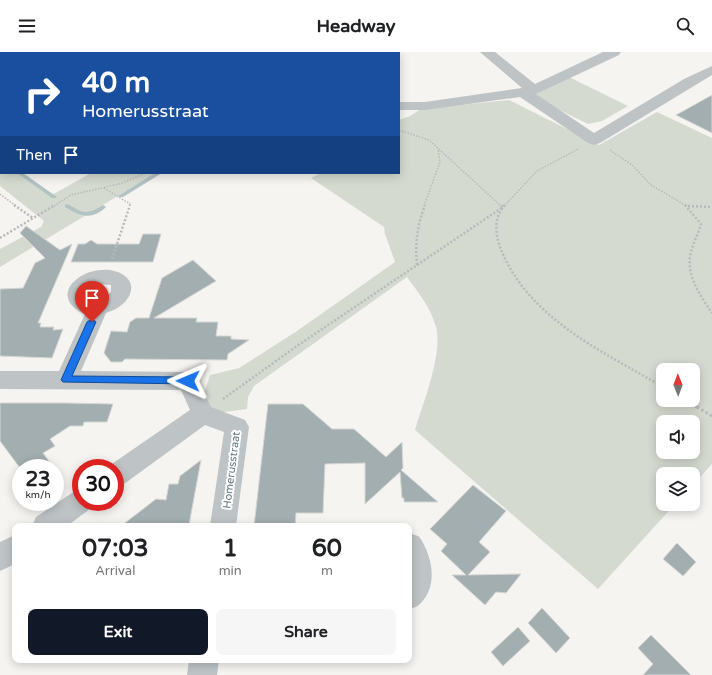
<!DOCTYPE html>
<html lang="en">
<head>
<meta charset="utf-8">
<style>
  body { margin:0; font-family:"Varela Round",sans-serif; background:#f6f6f6; color:#202124; height:100vh; display:flex; flex-direction:column; font-size:15px; white-space:nowrap }
  * { box-sizing:border-box; margin:0 }
  p { font-size:13px; color:#757577 }
  .icon { flex:none; width:22px; height:22px; fill:none; stroke:currentColor; stroke-width:2; stroke-linecap:round; stroke-linejoin:round }
  .map { position:relative; flex:1; overflow:hidden }
  .sheet { position:absolute; left:12px; top:471px; width:400px; height:140px; display:flex; flex-direction:column; background:#fff; border-radius:8px; box-shadow:0 2px 10px #0003 }
  .sheet>* { flex:none }
  .top-card { position:absolute; left:0px; top:0px; width:400px; height:122px; box-shadow:0 2px 10px #0003; background:#1a4fa0; color:#fff; overflow:hidden }
  .needle { width:26px; rotate:359deg }
  .controls { position:absolute; left:656px; top:311px; display:grid; gap:8px }
  .controls a { display:grid; place-items:center; width:44px; height:44px; border-radius:8px; background:#fff; box-shadow:0 2px 10px #0003; font-size:20px }
  .speed { position:absolute; left:12px; top:407px; display:flex; gap:8px; font-size:20px; font-weight:700; text-align:center }
  .speed>* { display:grid; place-content:center; width:52px; height:52px; border-radius:50%; background:#fff; box-shadow:0 2px 10px #0003; line-height:1 }
  .speed small { font-size:10px; font-weight:400 }
  .speed .limit { border:6px solid #d22; background:#fff; color:#111 }
  .pin { position:absolute; display:grid; place-items:center; width:34px; height:34px; color:#fff; margin:-41px -17px; border-radius:50% 50% 50% 0; rotate:-45deg; box-shadow:0 0 4px #0007 }
  .pin .icon { rotate:45deg }
  .me { position:absolute; width:44px; margin:-22px; rotate:271deg; stroke-linejoin:round; filter:drop-shadow(0 0 3px #0008) }
  .turn { display:flex; align-items:center; gap:14px; height:84px; padding:0 16px; font-size:18px }
  .turn .icon { width:52px; height:52px; stroke-width:2.5 }
  .turn b { display:block; font-size:28px; line-height:34px }
  .then { display:flex; align-items:center; height:38px; padding:0 16px; background:#0003; gap:8px; font-size:15px }
  .eta { display:flex; justify-content:space-evenly; align-items:center; height:68px; text-align:center }
  .eta b { font-size:24px; font-weight:800; line-height:28px }
  .cta { display:flex; gap:8px; margin-top:auto; padding:8px 16px }
  .cta a { flex:1; height:46px; border-radius:8px; background:#111827; color:#fff; font-size:16px; font-weight:800; line-height:46px; text-align:center }
  .cta a+a { background:#f6f6f6; color:#202124 }
  header { display:flex; justify-content:space-between; align-items:center; height:52px; padding:0 16px; background:#fff; font-size:18px; font-weight:800 }
  .map>svg:first-child { display:block }
  .green { fill:#d5dad0; fill-rule:evenodd }
  .lines { fill:none; stroke-linecap:round; stroke-linejoin:round }
  .stream { fill:#b2c3c4; fill-rule:evenodd }
  .building { fill:#a2aeb0; stroke:#d6d6d4 }
  .path-far2 { stroke:#b6babc; stroke-width:1.5; stroke-dasharray:1.5 1.5; stroke-linecap:butt }
  .path-far1 { stroke:#b6babc; stroke-width:2.5; stroke-dasharray:2 2; stroke-linecap:butt }
  .path { stroke:#b6babc; stroke-width:3; stroke-dasharray:2.5 2.5; stroke-linecap:butt }
  .minor { fill:#bec3c5; fill-rule:evenodd }
  .route { fill:#1a73e8; stroke:#114b97 }
  .labels { text-anchor:middle; stroke-width:4; stroke-linejoin:round; paint-order:stroke }
  .street-label { font-size:11px; fill:#647a82; stroke:#fff }
</style>
</head>
<body>
<header><svg class="icon" aria-label="menu" viewBox="0 0 24 24"><path d="M4 6h16M4 12h16M4 18h16"/></svg>Headway<svg class="icon" aria-label="search" viewBox="0 0 24 24"><circle cx="10" cy="10" r="6"/><path d="M15 15l6 6"/></svg></header>
<div class="map">
<svg width="712" height="623" viewBox="0 0 712 623">
  <rect width="100%" height="100%" fill="#f5f4f1"/>
  <path class="green" d="M569,25l59,29 -26,15 -14,3 -53,-26 -1,-3z
    M509,48l90,45 58,-33 55,26v326l-19,21v-11h-30v30h12l-77,85 -183,-159c8,-27 28,-76 21,-103 -5,-19 -18,-35 -29,-50l-153,109 -6,11 -1,12 -30,4 -15,-13 8,-25 29,-7 58,-37 98,-69 -10,-28 -1,-7 -73,-49 10,-5h78v-53l11,-4 11,-7zM663,318h30v30h-30zM663,370h30v30h-30z
    M0,108l1,13h17l32,23 41,-23h65l-156,94v-18l41,-22 3,-6 -44,-35z"/>
  <g class="lines">
    <path class="stream" d="M0,105l1,1v4l-1,-1z
      M17,121h6l34,24 -1,1h-4z
      M155,121h7l-39,24h-4l-1,-1z
      M67,152c8,3 15,11 24,7 4,-1 8,-4 12,-6l3,2c-15,14 -26,9 -41,0v-2z"/>
  </g>
  <path class="building" d="M712,43v38l-36,-18z
    M26,174l34,24 12,-6 -34,79h3l-1,4h14l-1,3 10,-1 -11,29 -52,-2v-67l23,-1 12,-25 10,-5 -25,-25z
    M143,182h18l-8,28h-82l7,-18h7l6,-4 6,4h42z
    M193,208l23,21 -62,37h43l-1,4h22l-2,14h15v3l18,1 -21,14 -1,6 -102,-1 -3,3h-11l-7,-9 7,-22 16,1 3,-10 6,-4h13l13,-40z
    M0,351h66l47,1 -6,18h-23l-1,4h-13l-20,13 5,7 -12,7 11,15h-34l-20,-27z
    M268,352h35l29,25h22l32,28 16,-15 1,26 -2,2 37,32h-34v-4h-2l-2,-26 -35,32v-41l-40,1 -2,49h-27l-1,13h-41z
    M201,408l-12,65 -68,1 35,-27 10,1 3,-16h9l2,-8z
    M473,433l33,26 -27,31 11,10 -22,23 53,-1 -15,19 -10,-1 -11,13 -33,-30h14l-25,-24 6,-7 -17,-15z
    M677,491l19,19 -13,14 -20,-17z
    M542,556l28,30 -14,15 -28,-30z
    M518,575l12,14 -27,25 -12,-14z
    M651,583l40,40h-48l10,-11 -15,-16z"/>
  <g class="lines">
    <path class="path-far2" d="M399,78l30,10 72,66
      M610,98l22,15 19,20 36,21
      M104,136l26,16 -1,2
      M0,142l16,12
      M54,154l17,-11 52,-12 22,-10
      M424,154l16,-44 -2,-13
      M504,154l33,-35 41,-22"/>
    <path class="path-far1" d="M14,153l19,13
      M505,153c-11,11 -10,28 -5,42 27,71 102,104 163,140
      M685,153l16,19c-3,11 -9,21 -11,32 -3,21 11,41 22,57
      M688,154l24,1
      M0,186l55,-33
      M112,207l18,-54
      M417,213c-2,-22 0,-39 8,-60
      M223,347l74,-53 206,-139 -3,-2
      M685,348l13,8"/>
    <path class="path" d="M697,355l15,9"/>
    <path class="minor" d="M46,0h15l-16,1z
      M263,0h15l1,1h-15z
      M330,0h15l-16,1z
      M480,0h15l40,32 68,-32h18l-2,3 -83,39 58,39 90,-54 28,-13v9l-112,68 -6,2 -6,-2 -68,-46 -95,13h-26v-8h26l97,-14z
      M0,15h1v8h-1z
      M110,218c34,6 23,36 -4,43l-25,58 107,1 8,3 15,32 34,13 4,7 -13,99h-26l14,-94 -19,-7 -81,59 -9,3v-19h-9l84,-58 -9,-20 -181,-1v-18h59l26,-57c-17,-6 -25,-22 -8,-35 8,-7 22,-10 33,-9zM100,232l11,1v7l-9,7h-13l-1,-8z
      M81,437v13h12l-3,7 -23,17h-35l4,-9 36,-24z
      M409,481c3,1 6,2 9,3 4,3 6,9 8,13 8,18 9,40 -6,55 -3,3 -7,4 -11,5z
      M15,483v29l-15,7v-29z
      M189,608h30l-2,15h-30z"/>
  </g>
  <path class="route" d="M92,267l4,3 -24,54 116,1 3,2 2,2 -2,3 -128,-2 -2,-2 26,-58z"/>
  <g class="labels">
    <g class="street-label">
      <text transform="translate(231 418) rotate(-83)" y="4">Homerusstraat</text>
    </g>
  </g>
</svg>
<div class="controls">
<a><svg class="needle" viewBox="-14 -14 28 28"><path d="M0-13l5 13h-10z" fill="#e53935"/><path d="M0 13l5-13h-10z" fill="#757577"/></svg></a>
<a><svg class="icon" aria-label="sound" viewBox="0 0 24 24"><path d="M4 9h4l5-4v14l-5-4H4zM17 9q2 3 0 6"/></svg></a>
<a><svg class="icon" aria-label="layers" viewBox="0 0 24 24"><path d="M12 4l9 5-9 5-9-5zM3 14l9 5 9-5"/></svg></a>
</div>
<div class="speed"><div>23<small>km/h</small></div><div class="limit">30</div></div>
<div class="pin" style="left:92px;top:270px;background:#d93025"><svg class="icon" aria-label="arrive" viewBox="0 0 24 24"><path d="M6 21V4h12l-3 4 3 4H6"/></svg></div>
<svg class="me" style="left:188px;top:329px" viewBox="-20 -20 40 40"><path d="M0-17L14 15 0 8-14 15z" fill="#1a73e8" stroke="#fff" stroke-width="4"/></svg>
<div class="top-card">
<div class="turn"><svg class="icon" aria-label="right" viewBox="0 0 24 24"><path d="M7 20v-9h11M14 6l5 5-5 5"/></svg><div><b>40 m</b>Homerusstraat</div></div>
<div class="then">Then<svg class="icon" aria-label="arrive" viewBox="0 0 24 24"><path d="M6 21V4h12l-3 4 3 4H6"/></svg></div>
</div>
<section class="sheet">
<div class="eta">
<div><b>07:03</b><p>Arrival</p></div>
<div><b>1</b><p>min</p></div>
<div><b>60</b><p>m</p></div>
</div>
<div class="cta"><a>Exit</a><a>Share</a></div>
</section>
</div>
</body>
</html>
